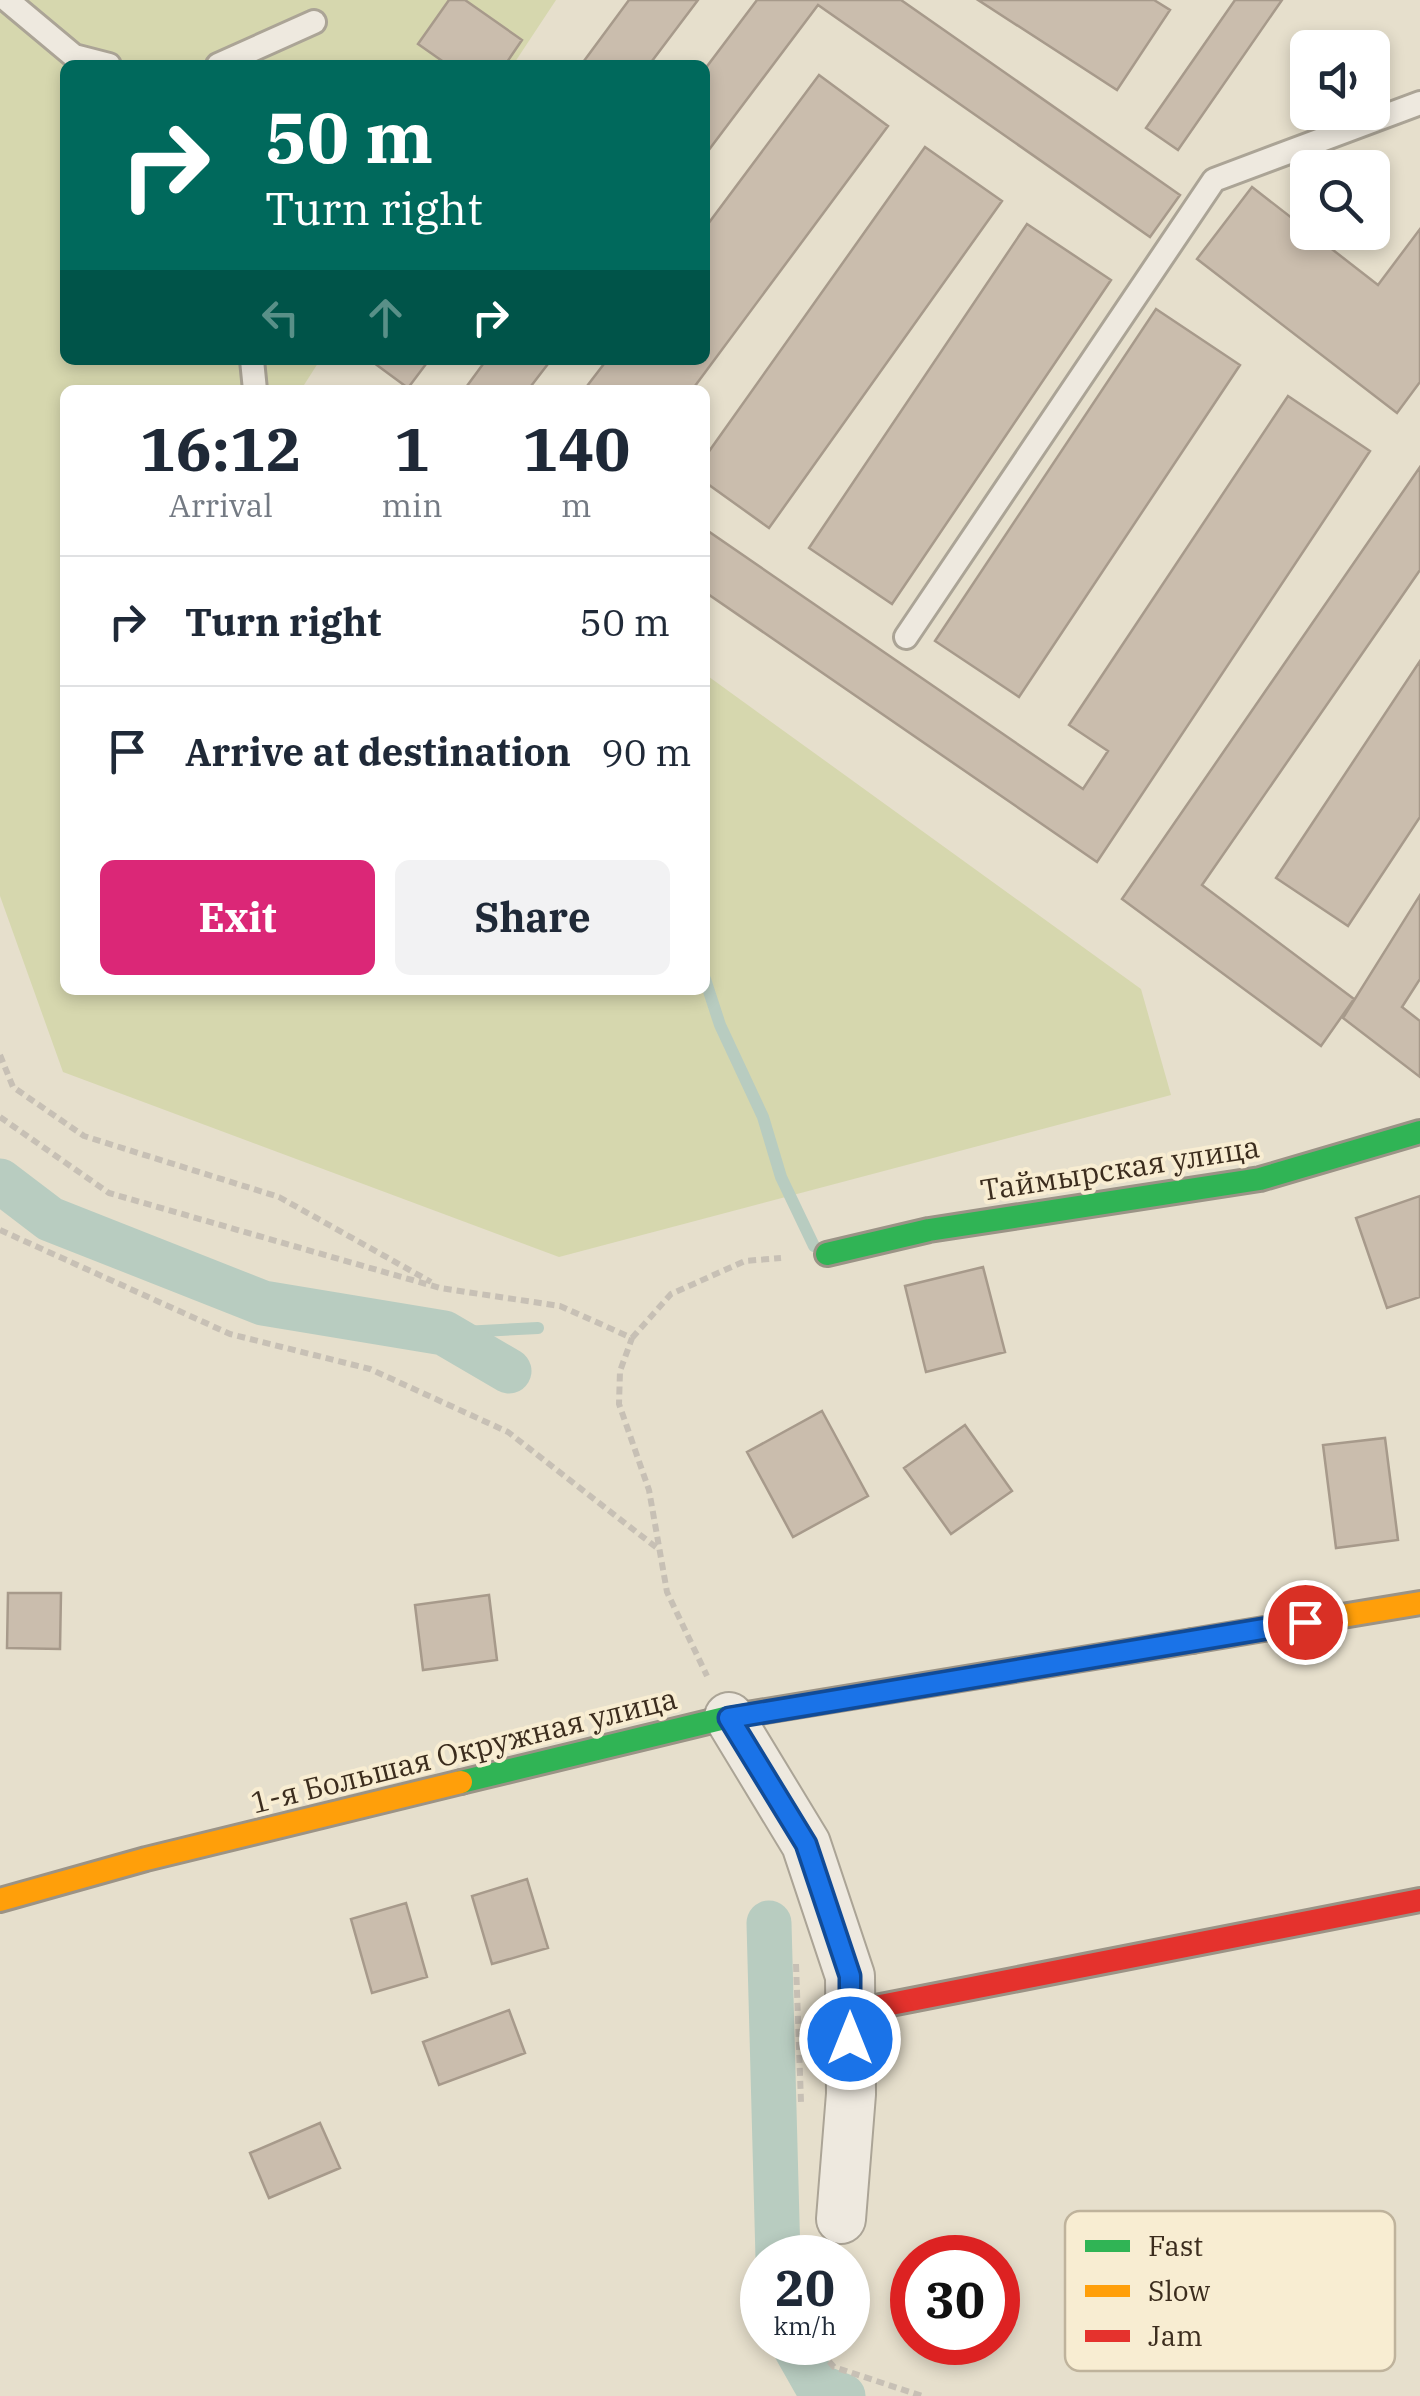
<!DOCTYPE html>
<html lang="en">
<head>
<meta charset="utf-8">
<style>
  body { margin:0; font-family:"IBM Plex Serif",serif; background:#f2f2f3; color:#1f2937; height:100vh; display:flex; flex-direction:column; font-size:38px; white-space:nowrap }
  * { box-sizing:border-box; margin:0 }
  p { font-size:32px; color:#747a83 }
  .icon { flex:none; width:55px; height:55px; fill:none; stroke:currentColor; stroke-width:2; stroke-linecap:round; stroke-linejoin:round }
  .map { position:relative; flex:1; overflow:hidden }
  .side { position:absolute; left:60px; top:385px; width:650px; height:610px; display:flex; flex-direction:column; background:#fff; border-radius:15px; box-shadow:0 5px 15px #0003 }
  .side>* { flex:none }
  .banner { position:absolute; left:60px; top:60px; width:650px; height:305px; border-radius:15px; box-shadow:0 5px 15px #0003; background:#00695c; color:#fff; overflow:hidden }
  .tools { position:absolute; left:1290px; top:30px; display:grid; gap:20px }
  .tools a { display:grid; place-items:center; width:100px; height:100px; border-radius:15px; background:#fff; box-shadow:0 5px 15px #0003; font-size:50px }
  .speed { position:absolute; left:740px; top:2235px; display:flex; gap:20px; font-size:50px; font-weight:700; text-align:center }
  .speed>* { display:grid; place-content:center; width:130px; height:130px; border-radius:50%; background:#fff; box-shadow:0 5px 15px #0003; line-height:1 }
  .speed small { font-size:25px; font-weight:400 }
  .speed .limit { border:15px solid #d22; background:#fff; color:#111 }
  .pin { position:absolute; display:grid; place-items:center; width:85px; height:85px; color:#fff; margin:-42px; border:5px solid #fff; border-radius:50%; box-shadow:0 2px 10px #0007 }
  .me { position:absolute; width:110px; margin:-55px; rotate:0deg; stroke-linejoin:round; filter:drop-shadow(0 0 8px #0008) }
  .turn { display:flex; align-items:center; gap:35px; height:210px; padding:0 40px; font-size:45px }
  .turn .icon { width:130px; height:130px; stroke-width:2.5 }
  .turn b { display:block; font-size:70px; line-height:85px }
  .lanes { display:flex; align-items:center; height:95px; padding:0 40px; background:#0003; justify-content:center; gap:50px; direction:ltr }
  .lanes .off { opacity:.35 }
  .eta { display:flex; justify-content:space-evenly; align-items:center; height:170px; text-align:center }
  .eta b { font-size:60px; font-weight:800; line-height:70px }
  .primary-button { display:flex; gap:20px; margin-top:auto; padding:20px 40px }
  .primary-button a { flex:1; height:115px; border-radius:15px; background:#db2777; color:#fff; font-size:40px; font-weight:800; line-height:115px; text-align:center }
  .primary-button a+a { background:#f2f2f3; color:#1f2937 }
  ul { padding:0; list-style:none }
  li { display:flex; align-items:center; gap:30px; height:130px; padding:0 40px; border-top:2px solid #e0e1e3 }
  li div { flex:1 }
  li b { display:block; font-size:38px }
  li em { font-style:normal }
  .map>svg:first-child { display:block }
  .green { fill:#d6d7ae }
  .lines { fill:none; stroke-linecap:round; stroke-linejoin:round }
  .stream { stroke:#b8ccc0; stroke-width:12 }
  .canal { stroke:#b8ccc0; stroke-width:45 }
  .building { fill:#cabdad; stroke:#a79a8b; stroke-width:2.5 }
  .lane-casing { stroke:#aba496; stroke-width:28 }
  .street-casing { stroke:#aba496; stroke-width:52 }
  .fast-casing { stroke:#9b9386; stroke-width:28 }
  .slow-casing { stroke:#9b9386; stroke-width:28 }
  .jam-casing { stroke:#9b9386; stroke-width:28 }
  .path { stroke:#c7c0b5; stroke-width:6; stroke-dasharray:8 5; stroke-linecap:butt }
  .lane { stroke:#eee9df; stroke-width:22 }
  .street { stroke:#eee9df; stroke-width:48 }
  .fast { stroke:#30b455; stroke-width:22 }
  .slow { stroke:#ff9f0a; stroke-width:22 }
  .jam { stroke:#e5322d; stroke-width:22 }
  .route-casing { stroke:#114b97; stroke-width:25 }
  .route { stroke:#1a73e8; stroke-width:18 }
  .labels { text-anchor:middle; stroke-width:8; stroke-linejoin:round; paint-order:stroke }
  .street-label { font-size:30px; fill:#3b2c1d; stroke:#f8edd2 }
  .key { fill:#f8edd2; stroke:#bfb39c; stroke-width:2.5 }
  .key-label { font-size:28px; fill:#3b2c1d }
</style>
</head>
<body>
<div class="map">
<svg width="1420" height="2396" viewBox="0 0 1420 2396">
  <rect width="100%" height="100%" fill="#e6dfcc"/>
  <path class="green" d="M0,0h556l-43,65h-448v295h255l-16,25 6,5h-245v600h640v-316l436,315 30,106 -612,162 -496,-185 -63,-176z"/>
  <g class="lines">
    <path class="stream" d="M705,979l15,46 43,92 18,60 33,69
      M444,1333l94,-5"/>
    <path class="canal" d="M0,1181l50,38 213,84 181,30 65,38
      M769,1923l9,335
      M792,2342l25,44 26,10"/>
  </g>
  <path class="building" d="M449,0h16l57,40 -17,25h-57l-30,-21z
    M629,0h69l-49,65h-68z
    M757,0h144l279,195 -30,42 -332,-232 -113,150v-86z
    M978,0h176l16,10 -53,80z
    M1235,0h47l-104,150 -32,-22z
    M819,75l69,51 -196,264h-108l23,-30h98v-132z
    M925,147l77,54 -233,327 -64,-46v-25z
    M1252,187l126,98 42,-56v153l-23,31 -200,-154z
    M1027,224l84,56 -219,324 -83,-56z
    M1156,309l84,56 -221,332 -84,-56z
    M370,360h59l-21,28z
    M486,360h65l-23,30h-64z
    M1288,396l82,55 -273,411 -392,-270v-63l378,260 25,-38 -39,-26z
    M1420,467v103l-218,315 152,114 -33,47 -199,-147z
    M1420,661v156l-72,109 -72,-48z
    M1420,895v84l-18,28 18,14v56l-77,-59z
    M1420,1196v101l-33,11 -31,-90z
    M983,1267l22,85 -79,20 -21,-86z
    M822,1411l46,85 -75,41 -46,-85z
    M965,1425l47,66 -61,43 -47,-66z
    M1385,1438l13,102 -62,8 -13,-103z
    M8,1593h53l-1,56 -53,-1z
    M489,1595l8,65 -74,10 -8,-65z
    M527,1879l21,69 -56,16 -20,-68z
    M406,1903l21,74 -55,16 -21,-74z
    M509,2010l16,43 -86,32 -16,-43z
    M320,2123l20,45 -71,30 -19,-45z"/>
  <g class="lines">
    <defs>
      <path id="lane" d="M7,0l67,56 35,9
        M218,65l96,-43
        M252,360l3,30
        M906,637l308,-457 206,-77"/>
      <path id="street" d="M729,1717l77,127 44,132 1,118 -10,125"/>
      <path id="fast" d="M827,1254l102,-24 331,-51 160,-47
        M461,1782l268,-65 463,-76"/>
      <path id="slow" d="M1192,1641l228,-38
        M0,1900l146,-41 315,-77"/>
      <path id="jam" d="M850,2012l570,-112"/>
    </defs>
    <use href="#lane" class="lane-casing"/>
    <use href="#street" class="street-casing"/>
    <use href="#fast" class="fast-casing"/>
    <use href="#slow" class="slow-casing"/>
    <use href="#jam" class="jam-casing"/>
    <path class="path" d="M0,1055l13,32 71,49 195,61 152,85
      M0,1117l109,76 331,95 120,18 72,32 -12,33 -1,33 30,86 18,102 40,84
      M0,1230l230,104 140,35 138,63 149,116
      M632,1338l39,-44 74,-33 36,-3
      M796,1964l5,138
      M795,2258l3,-24
      M812,2342l22,25 88,29"/>
    <use href="#lane" class="lane"/>
    <use href="#street" class="street"/>
    <use href="#fast" class="fast"/>
    <use href="#slow" class="slow"/>
    <use href="#jam" class="jam"/>
  </g>
  <g class="lines">
    <defs>
      <path id="route" d="M850,2039v-63l-44,-132 -77,-126 576,-96"/>
    </defs>
    <use href="#route" class="route-casing"/>
    <use href="#route" class="route"/>
  </g>
  <g class="labels">
    <g class="street-label">
      <text transform="translate(1120 1169) rotate(-9)" y="10">Таймырская улица</text>
      <text transform="translate(464 1751) rotate(-14)" y="10">1-я Большая Окружная улица</text>
    </g>
  </g>
  <rect x="1065" y="2211" width="330" height="160" rx="15" class="key"/>
  <rect x="1085" y="2240" width="45" height="12" fill="#30b455"/>
  <rect x="1085" y="2285" width="45" height="12" fill="#ff9f0a"/>
  <rect x="1085" y="2330" width="45" height="12" fill="#e5322d"/>
  <g class="key-label">
    <text x="1148" y="2256">Fast</text>
    <text x="1148" y="2301">Slow</text>
    <text x="1148" y="2346">Jam</text>
  </g>
</svg>
<div class="tools">
<a><svg class="icon" aria-label="sound" viewBox="0 0 24 24"><path d="M4 9h4l5-4v14l-5-4H4zM17 9q2 3 0 6"/></svg></a>
<a><svg class="icon" aria-label="search" viewBox="0 0 24 24"><circle cx="10" cy="10" r="6"/><path d="M15 15l6 6"/></svg></a>
</div>
<div class="speed"><div>20<small>km/h</small></div><div class="limit">30</div></div>
<div class="pin" style="left:1305px;top:1622px;background:#d93025"><svg class="icon" aria-label="arrive" viewBox="0 0 24 24"><path d="M6 21V4h12l-3 4 3 4H6"/></svg></div>
<svg class="me" style="left:850px;top:2039px" viewBox="-20 -20 40 40"><circle r="17" fill="#1a73e8" stroke="#fff" stroke-width="3"/><path d="M0-11L8 9 0 5-8 9z" fill="#fff"/></svg>
<div class="banner">
<div class="turn"><svg class="icon" aria-label="right" viewBox="0 0 24 24"><path d="M7 20v-9h11M14 6l5 5-5 5"/></svg><div><b>50 m</b>Turn right</div></div>
<div class="lanes"><svg class="icon off" aria-label="left" viewBox="0 0 24 24"><path d="M17 20v-9H6M10 6l-5 5 5 5"/></svg><svg class="icon off" aria-label="ahead" viewBox="0 0 24 24"><path d="M12 20V5M6 11l6-6 6 6"/></svg><svg class="icon" aria-label="right" viewBox="0 0 24 24"><path d="M7 20v-9h11M14 6l5 5-5 5"/></svg></div>
</div>
<section class="side">
<div class="eta">
<div><b>16:12</b><p>Arrival</p></div>
<div><b>1</b><p>min</p></div>
<div><b>140</b><p>m</p></div>
</div>
<ul>
<li><svg class="icon" aria-label="right" viewBox="0 0 24 24"><path d="M7 20v-9h11M14 6l5 5-5 5"/></svg><div><b>Turn right</b></div><em>50 m</em></li>
<li><svg class="icon" aria-label="arrive" viewBox="0 0 24 24"><path d="M6 21V4h12l-3 4 3 4H6"/></svg><div><b>Arrive at destination</b></div><em>90 m</em></li>
</ul>
<div class="primary-button"><a>Exit</a><a>Share</a></div>
</section>
</div>
</body>
</html>
